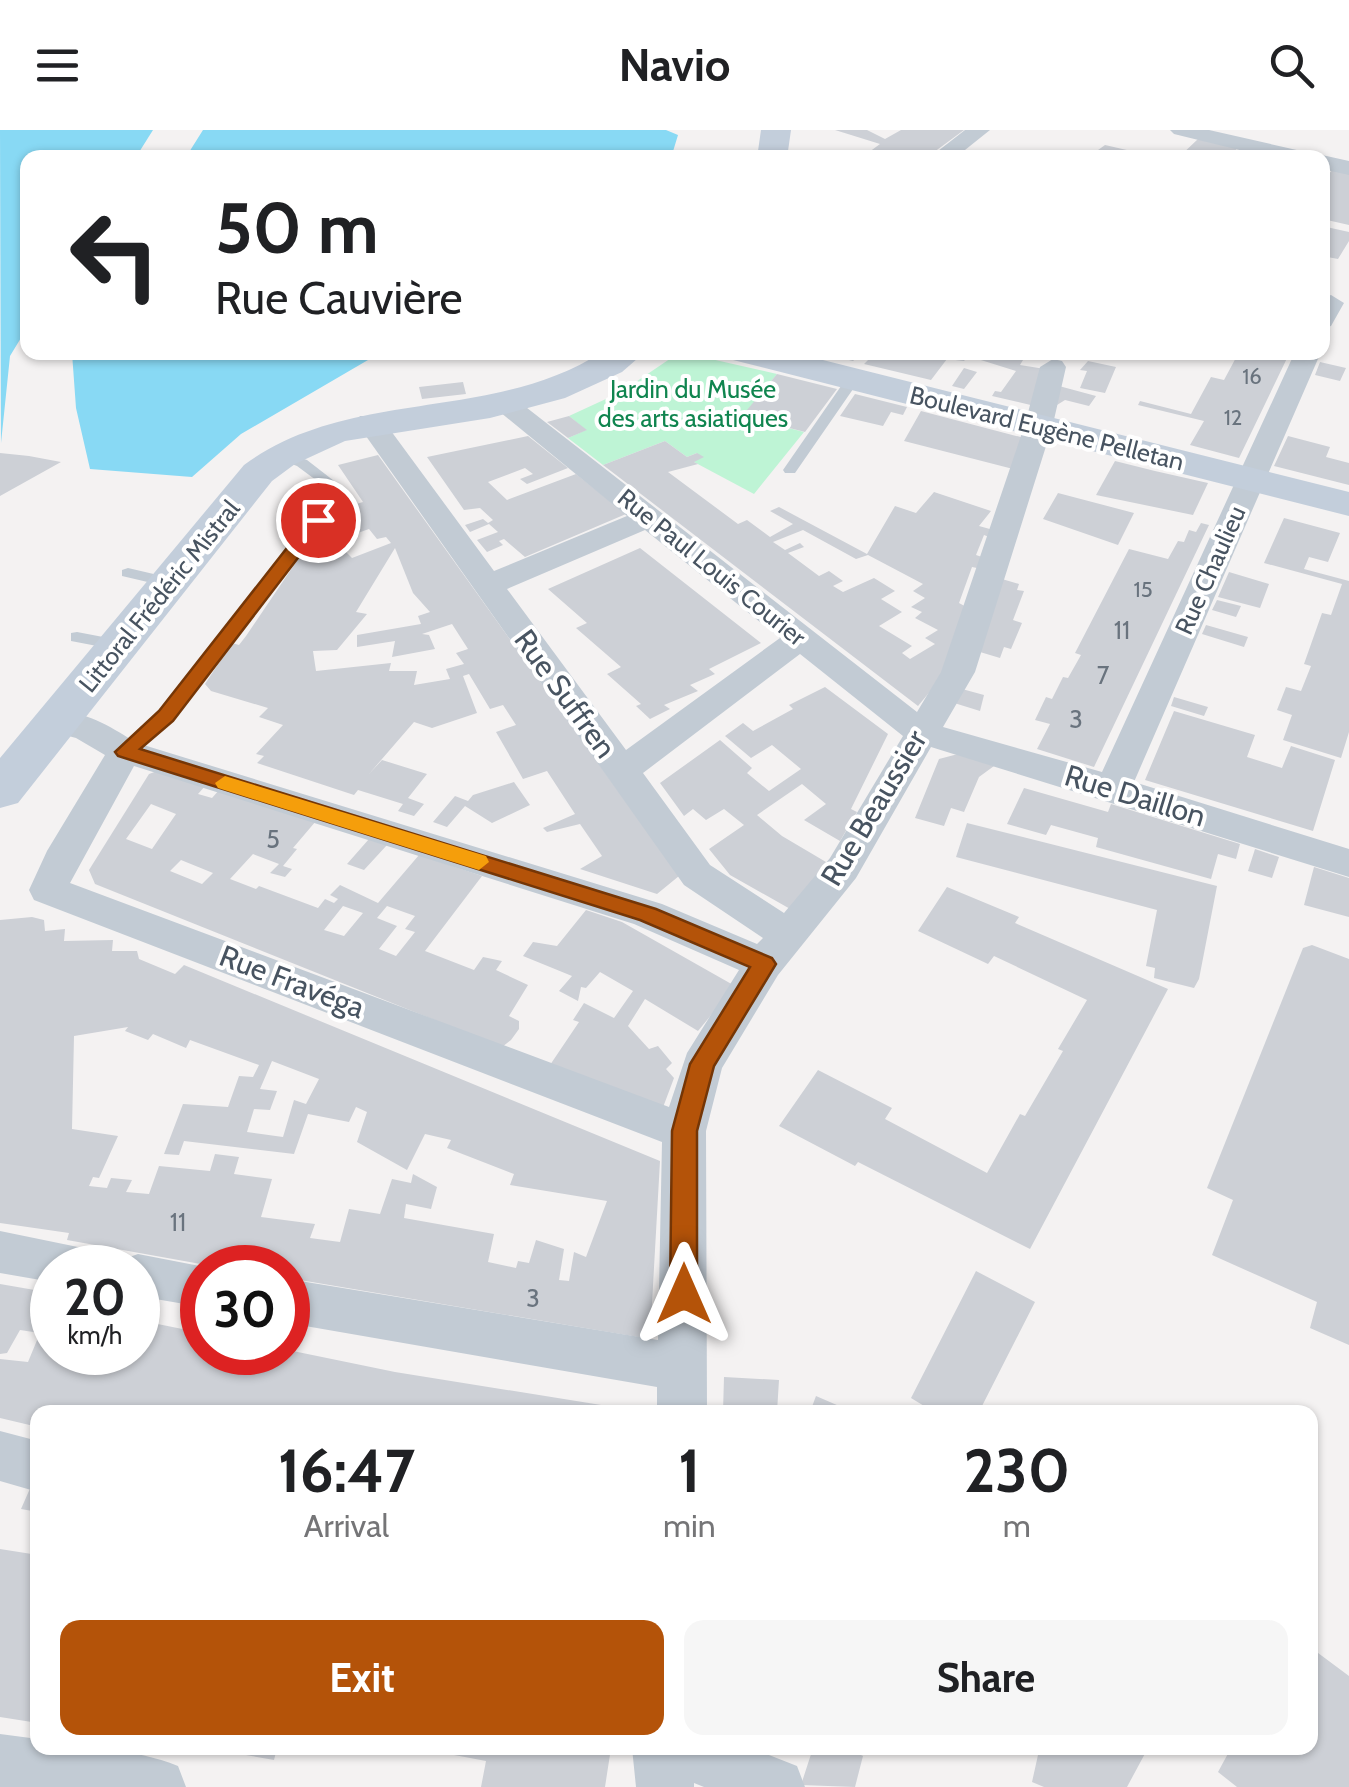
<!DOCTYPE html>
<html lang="en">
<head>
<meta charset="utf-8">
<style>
  body { margin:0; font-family:Cabin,sans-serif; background:#f6f6f6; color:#202124; height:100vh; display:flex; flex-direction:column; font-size:38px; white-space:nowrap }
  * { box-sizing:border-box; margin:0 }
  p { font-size:32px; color:#757577 }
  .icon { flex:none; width:55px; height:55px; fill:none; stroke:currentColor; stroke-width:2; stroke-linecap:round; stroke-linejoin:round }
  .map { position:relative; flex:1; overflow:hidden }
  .sheet { position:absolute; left:30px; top:1275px; width:1288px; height:350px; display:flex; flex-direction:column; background:#fff; border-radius:20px; box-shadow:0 2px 8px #0004 }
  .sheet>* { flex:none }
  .banner { position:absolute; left:20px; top:20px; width:1310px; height:210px; border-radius:20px; box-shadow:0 2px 8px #0004; background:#fff; color:#202124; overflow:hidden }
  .speed { position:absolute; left:30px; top:1115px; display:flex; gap:20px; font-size:50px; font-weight:700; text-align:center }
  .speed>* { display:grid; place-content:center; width:130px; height:130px; border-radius:50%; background:#fff; box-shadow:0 2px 8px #0004; line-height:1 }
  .speed small { font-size:25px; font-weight:400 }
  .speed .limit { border:15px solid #d22; background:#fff; color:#111 }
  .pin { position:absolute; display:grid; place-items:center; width:85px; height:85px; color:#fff; margin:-42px; border:5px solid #fff; border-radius:50%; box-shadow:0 2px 10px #0007 }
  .me { position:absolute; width:110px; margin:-55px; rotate:0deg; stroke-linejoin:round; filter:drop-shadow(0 0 8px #0008) }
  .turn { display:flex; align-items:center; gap:35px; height:210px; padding:0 30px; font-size:45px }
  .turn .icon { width:130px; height:130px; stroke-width:2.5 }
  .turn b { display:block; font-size:70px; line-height:85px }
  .eta { display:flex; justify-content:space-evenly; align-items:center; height:170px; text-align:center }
  .eta b { font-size:60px; font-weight:700; line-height:70px }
  .primary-button { display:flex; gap:20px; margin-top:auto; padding:20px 30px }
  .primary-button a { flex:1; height:115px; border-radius:20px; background:#b45309; color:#fff; font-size:40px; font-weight:700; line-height:115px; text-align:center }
  .primary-button a+a { background:#f6f6f6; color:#202124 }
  header { display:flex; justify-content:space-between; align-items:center; height:130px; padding:0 30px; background:#fff; font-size:45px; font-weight:700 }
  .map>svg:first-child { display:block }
  .green { fill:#bef4d5 }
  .water { fill:#88d9f4 }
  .building { fill:#cdd0d6; fill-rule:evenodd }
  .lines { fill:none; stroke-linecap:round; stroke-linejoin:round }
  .lane { fill:#c2cbd4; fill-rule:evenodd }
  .street { fill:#c2cbd4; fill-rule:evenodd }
  .secondary { fill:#c3cedb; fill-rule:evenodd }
  .route { fill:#b45309; stroke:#753606; stroke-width:2.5 }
  .slow { fill:#f59e0b }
  .labels { text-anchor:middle; stroke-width:8; stroke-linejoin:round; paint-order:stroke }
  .far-number-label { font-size:22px; fill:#69737e }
  .far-park-label { font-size:25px; fill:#10854f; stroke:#fff }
  .far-street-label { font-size:25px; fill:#485461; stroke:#fff }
  .number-label { font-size:25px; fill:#69737e }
  .street-label { font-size:30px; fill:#485461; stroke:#fff }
</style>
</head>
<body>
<header><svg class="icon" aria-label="menu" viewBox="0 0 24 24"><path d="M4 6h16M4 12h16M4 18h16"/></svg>Navio<svg class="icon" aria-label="search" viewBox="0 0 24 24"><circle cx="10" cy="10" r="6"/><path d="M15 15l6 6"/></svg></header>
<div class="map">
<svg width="1349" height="1657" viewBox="0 0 1349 1657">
  <rect width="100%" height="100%" fill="#f4f2f2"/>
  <path class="green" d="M680,222l97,22 -34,42 61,16 -50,62 -60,-32 3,-9 -10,4 -22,-16 -62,24 -35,-27 18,-8 -17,-14 52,-24z"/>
  <path class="water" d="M0,0h153l-17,27 -108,1 -1,170 -17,28 -9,87z
    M203,0h463l12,5 -7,23 -485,-1z
    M72,223v-1l308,1 -139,81 -49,43 -102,-8 -14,-61z"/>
  <path class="building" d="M835,0h32l18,9 16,-9h63l-38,28h-65l19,-14z
    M1198,9l36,8 5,6 -5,5h-56z
    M1105,15l48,11v2h-66z
    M1333,39l16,4v52l-22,-5 2,-4 -7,-2v-21l7,-10 -7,-1v-6h5z
    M1322,96l27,6v9l-11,18 -16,-3z
    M1022,222l4,3 -6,10 25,4 -6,38 -47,-11 3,-5 6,1 15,-21 -48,-15 -4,5 -17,-2 -16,21 -67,-16 5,-5 -11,-3 -5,5 -29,-7z
    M1239,222h51l-51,106 -49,-13 14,-24 -66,-16 2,-4 51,13 20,-37 13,3z
    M1088,231l28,6 -11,26 -25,-5 7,-17 -7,-1z
    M1320,232l26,6 -6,13 -25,-6z
    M964,238l13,4 -13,17 -12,-3z
    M777,244l60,15 -32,43 -63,-16z
    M463,252l3,12 -44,5 -3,-12z
    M1059,256l37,10 -7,10 -24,-6 -8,5z
    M855,264l52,13 -4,8 -12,-3 -8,14 -43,-10z
    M921,281l107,28 -11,31 -113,-29z
    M569,286l18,14 -19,8 -21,-16z
    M528,306l40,32 -41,16 -7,-5 13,-5 -8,-6 -37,14 19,18 69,-26 50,40 -101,43 -21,-18 -5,2 4,4 -16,7 -10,-12 21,-8 -9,-8 -19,8 -5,-7 18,-6 5,4 5,-3 -13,-12 -16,2 -37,-53z
    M1288,306l42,11 -4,10 23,6v22l-75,-19z
    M665,311l22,16 10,-4 7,4 -10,5 4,2 -30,8 70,52 9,-4 23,17 23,-13 -23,-13 9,-4 88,47 28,-48 21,7 18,-21 57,19 -12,15 18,5 -3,8 -10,-4 -8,20 6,2 -5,11 -5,-1 -13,36 11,6 -19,57 -33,40 -315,-241zM803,400l53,29 12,-4 55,29 -10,7 12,7 -14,9 11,5 -7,6 23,12 -13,8 10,6 -25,15 -8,-6 10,-7 -33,-20 23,-14 -21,-13 14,-8 -21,-13 -31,14 -10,-6 10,-5 -14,-10 -10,5 -31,-23 16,-6 -4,-4 -15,7 -12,-8z
    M0,323l29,3 32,6 -61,34z
    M378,325l301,421 -22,18 -77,-25 22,-13 -22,-32 -33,8 -4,-4 32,-14 -28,-43 -24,8 -27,-47 20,-7 -13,-20 -13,4 -21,-35 -6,2 14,37 -45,15 -18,-6 -45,52 13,-14 45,14 -19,24 16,6 -10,12 -16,-5 5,-7 -45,-14 -4,5 -97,-32 7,-7 -8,-2 27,-29 -24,-8 9,-9 -57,-17 -6,-7 27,-41 7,2 7,-9 73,-108 17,-18 27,-8 -25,-37zM369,399l8,10 9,-2 5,6 -39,15 -17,-17zM395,418l18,45 17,19 -12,4 3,8 -64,11v12l38,-6 -3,16 43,-8 -6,-14 -7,-1 30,-10 16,25 -12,4 8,11 -18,5 4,10 -36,6 3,-14h-28l2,-8 -75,8 -3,-20 24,-1 30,-36 -11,-2z
    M1115,331l40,10 53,12 -15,32 -97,-20z
    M1058,363l76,20 -16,32 -75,-26z
    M1284,388l56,15 -12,29 -19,-5 -5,12 45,12v151l-8,26 -58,-18 9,-25 -15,-5 9,-23 15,4 10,-25 -7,-2 18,-51 9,2 11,-31 -78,-21z
    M1201,393l8,2 -115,242 -57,-18 13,-25 -15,-4 11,-23 6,2 11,-22 5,1 13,-23 -6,-2 54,-104 39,10 10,-18 6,1 5,-12 7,2z
    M640,418l121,95 -52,26 6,5 -25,11 8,6 -34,14 6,4 -20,10 -14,-13 5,-2 -34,-30 14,-7 -45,-39 11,-5 -39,-34z
    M1229,442l40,12 -9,24 -42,-11z
    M1002,449l17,5 -2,6 7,1 -11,29 9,3 -11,26 -7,-2 -4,11 -20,-6z
    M1217,470l24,6 -5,11 -24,-7z
    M1206,495l42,12 -4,10 -42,-13z
    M825,557l63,47 -37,75 6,3 -17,29 -36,-21 22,-16 -24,-20 -45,31 25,21 44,26 -27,45 -7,3 -62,-35 -21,-26 35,-24 -20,-16 -18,11 -13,-11 -9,7 -24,-33 60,-43 32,28 -5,5 22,18 32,-22 -29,-24 -21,13 -26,-22 18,-13 10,8 40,-22 -4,-4z
    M962,559l22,6 -4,16 -29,-9z
    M1174,567l34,10 -4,9 -33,-10z
    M1174,581l81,24 -8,22 35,11 9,-22 44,14 -22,71 -168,-51z
    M958,624l36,12 -15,11 -15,35 -13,-4 -7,18 -29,-8 24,-59z
    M160,640l46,15 -8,9 14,4 8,-9 96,32 -23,27 4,1 -14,17 9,3 -7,8 -15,-4 9,-9 -26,-10 -23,25 26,10 3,-3 59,22 7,-9 9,4 4,-4 -8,-4 10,-10 38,18 41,-48 63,21 -57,75 49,19 9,-13 19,4 -6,9 32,15 -19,31 10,5v8l-8,11 -9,7 -407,-163 -6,-14 60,-96zM151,674l25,10 -24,35 -26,-10zM181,730l32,13 -11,11 -32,-13zM343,776l20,7 -19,23 -20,-6zM387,776l28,10 -10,13 10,3 -19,24 -17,-7 18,-23 -20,-8z
    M514,652l16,23 -38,18 -27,-17 -18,21 -14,-5 22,-26 13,5 5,-6z
    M1024,658l84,24 3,-8 129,40 -4,15 -18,-5 -7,25 -115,-32 2,-9 -47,-13 -5,10 -39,-11z
    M967,693l250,63 -18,93 -5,9 -40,-10 1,-10 -9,-2 11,-56 -201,-53z
    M369,709l18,6 -23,25 -17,-6z
    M1255,719l24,8 -7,21 -24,-7z
    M1314,737l35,11v39l-45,-12z
    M947,757l72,30 -4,6 153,66 -138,260 -172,-87 -3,4 -76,-40 39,-56 74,38 -7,11 102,54 33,-59 5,2 38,-65 -5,-2 29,-49 -93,-44 -6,8 -70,-33z
    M586,780l36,12 113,64 -37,45 -53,-32 -17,27 21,23 9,-3 14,17 -6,6 8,9 -12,32 -112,-45 29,-43 -6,-2 11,-17 30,15 19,-27 -33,-19 -14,16 -5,-1 -3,14 -19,-10 13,-15 -49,-20 10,-14 24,4z
    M32,787l12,3 1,11 20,-2 -1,12 49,-1 -1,11h25l2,8 36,15 9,-9 476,196 -10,178 -362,-61v-10h-65l-156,-28 2,-7 -69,-10v-303zM128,897l-3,4 23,9 5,-6 33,14 4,-8 69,25 -6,12 -14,-1 -11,31 -45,-3 -19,50 15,1 5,-14 110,13 14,-40 41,8 7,-15 11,5 -10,30 50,28 18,-36 26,6 -4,8 67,26 -4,11 97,16 -21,56 -12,-5 -5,29 -10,-1 5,-31 -28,-9 -7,23 -11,-2 -2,7 -28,-6 6,-28 -90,-16 2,-14 25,5 6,-22 -24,-13 -2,9 -19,-4 -12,35 -31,-5 -9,33 -30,-4 5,-14 -54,-7 11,-38 -38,-5 5,-17 -24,-3 -5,17 -51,-5 -10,28 -23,-2 6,-12 -21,-2 -4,10 -18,-2 4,-9 6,1 19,-42 -46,-7 2,-93zM272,931l47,18 -13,25 -12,-4 -11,37 -36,-5 7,-23 16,1 7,-19 -17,-2z
    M1312,815l37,14v386l-39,-17 7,-26 -105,-47 21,-55 -26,-12 96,-240z
    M976,1141l59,31 -53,104 -6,6h-42l-23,-14z
    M0,1154l52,9 -9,22 9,2v35h86v-32l64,13v19l86,-2 107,22 231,37v3h-588v15l-38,-9v-59l28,3 12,-29 -20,-3 -13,23 -7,1z
    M724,1247l55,3 -2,32h-54z
    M816,1266l37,16h-43z
    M32,1354l6,1v27l-17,-3z
    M0,1419l38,6v168l-38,-6z
    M1310,1517l39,29v111h-112l-19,-15 13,-24h79z
    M206,1618h71l-3,12z
    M417,1618h194l-6,39h-124l5,-26z
    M813,1618h33l17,8 -8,31 -54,-2z
    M1022,1618h126l-21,39h-83l-12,-5 6,-27z"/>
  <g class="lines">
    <path class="lane" d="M848,246l12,3 -65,94h-10l-2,-3z
      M281,321l26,9 40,31 -175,229 -41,35h-12l-3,-4 3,-4 41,-35 172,-220 -35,-26 -21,-8 -2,-3z
      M128,438l47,11 2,3 -8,5 -47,-11v-6z
      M77,502l47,9 2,4 -8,5 -47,-9v-8z"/>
    <path class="street" d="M965,0h25l-35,28h-26z
      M1170,0h39l101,23 3,5h-41l-98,-24z
      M1322,25l27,6v14l-27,-6v-11h-8z
      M1331,165l13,8 -13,23 -9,3v-31z
      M1295,222h26l-187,430 215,67v28l-418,-130 -75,131 -78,97 -56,93 -16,63 1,281h-50v-25l-369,-64v-44l370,61 4,-198 -628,-242 -5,-10 18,-39 58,-96 -29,-17 -30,-8 -5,-8 5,-8c32,-9 65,13 91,29l525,161 95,40 6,-6 -79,-53 -328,-463 4,-6h20l114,155 133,-55 -138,-113 14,-8 10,2 404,315 24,-40 84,-248 15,-57 13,-8 9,2 4,6 -13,57 -78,248 -32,55 159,45zM645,400l135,108 -154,112 -119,-161zM800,524l103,82 -73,122 -46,55 -74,-48 -67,-92zM134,636l500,158 105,46 -52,83 -18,54 -599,-224z
      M0,1101l107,22 6,15h-61v14l-52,-9z
      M138,1124l72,14h-8v39l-64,-11v-28h-20l3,-8z
      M0,1301l38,10v51l-38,-11z
      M0,1604l38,5v9c47,0 96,0 140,18l8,21h-186z
      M632,1618h119l46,18 8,21h-101l-10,-4v4h-58z"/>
    <path class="secondary" d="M761,0h30l-4,28h-30z
      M602,222h43l-23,20 -57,26 -75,20 -145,23 -50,23 -23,17 -254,322 -18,5v-50l244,-293c106,-78 248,-42 358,-113z
      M728,222h63l558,140v24l-616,-156z"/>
  </g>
  <path class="route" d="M312,386l15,4 -154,201 -33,28 516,160 116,49 4,6 -62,102 -17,65v163l-4,8 -9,4 -10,-4 -4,-8 2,-163 18,-67 60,-97 -110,-47 -522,-164 -3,-4 44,-41z"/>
  <path class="slow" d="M225,646l261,80 3,6 -10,8 -261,-82 -3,-5z"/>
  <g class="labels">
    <g class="far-number-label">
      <text x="1252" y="254">16</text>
      <text x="1233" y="295">12</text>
      <text x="1143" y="467">15</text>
    </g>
    <g class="far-park-label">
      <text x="693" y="268">Jardin du Musée<tspan x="693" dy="29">des arts asiatiques</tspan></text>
    </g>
    <g class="far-street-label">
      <text transform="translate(1047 298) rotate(14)" y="9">Boulevard Eugène Pelletan</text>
      <text transform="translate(712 437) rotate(39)" y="9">Rue Paul Louis Courier</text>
      <text transform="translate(1210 440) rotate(-66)" y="9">Rue Chaulieu</text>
      <text transform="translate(159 466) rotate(-51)" y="9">Littoral Frédéric Mistral</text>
    </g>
    <g class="number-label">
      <text x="1122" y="509">11</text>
      <text x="1103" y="554">7</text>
      <text x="1076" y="598">3</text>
      <text x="273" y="718">5</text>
      <text x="178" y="1101">11</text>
      <text x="533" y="1177">3</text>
    </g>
    <g class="street-label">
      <text transform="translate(565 564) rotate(54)" y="10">Rue Suffren</text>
      <text transform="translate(1135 666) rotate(17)" y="10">Rue Daillon</text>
      <text transform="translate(874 678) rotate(-59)" y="10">Rue Beaussier</text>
      <text transform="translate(292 852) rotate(21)" y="10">Rue Fravéga</text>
    </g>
  </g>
</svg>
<div class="speed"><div>20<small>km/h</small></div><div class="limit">30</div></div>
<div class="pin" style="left:318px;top:390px;background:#d93025"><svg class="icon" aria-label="arrive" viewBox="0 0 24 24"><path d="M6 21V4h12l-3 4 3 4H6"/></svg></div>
<svg class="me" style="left:684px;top:1164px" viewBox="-20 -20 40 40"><path d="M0-17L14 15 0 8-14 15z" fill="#b45309" stroke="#fff" stroke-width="4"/></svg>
<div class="banner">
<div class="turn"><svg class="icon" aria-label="left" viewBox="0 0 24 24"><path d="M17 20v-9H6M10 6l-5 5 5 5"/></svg><div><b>50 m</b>Rue Cauvière</div></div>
</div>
<section class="sheet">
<div class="eta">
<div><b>16:47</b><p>Arrival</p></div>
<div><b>1</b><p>min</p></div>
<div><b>230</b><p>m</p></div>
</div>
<div class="primary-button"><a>Exit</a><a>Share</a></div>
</section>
</div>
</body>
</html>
